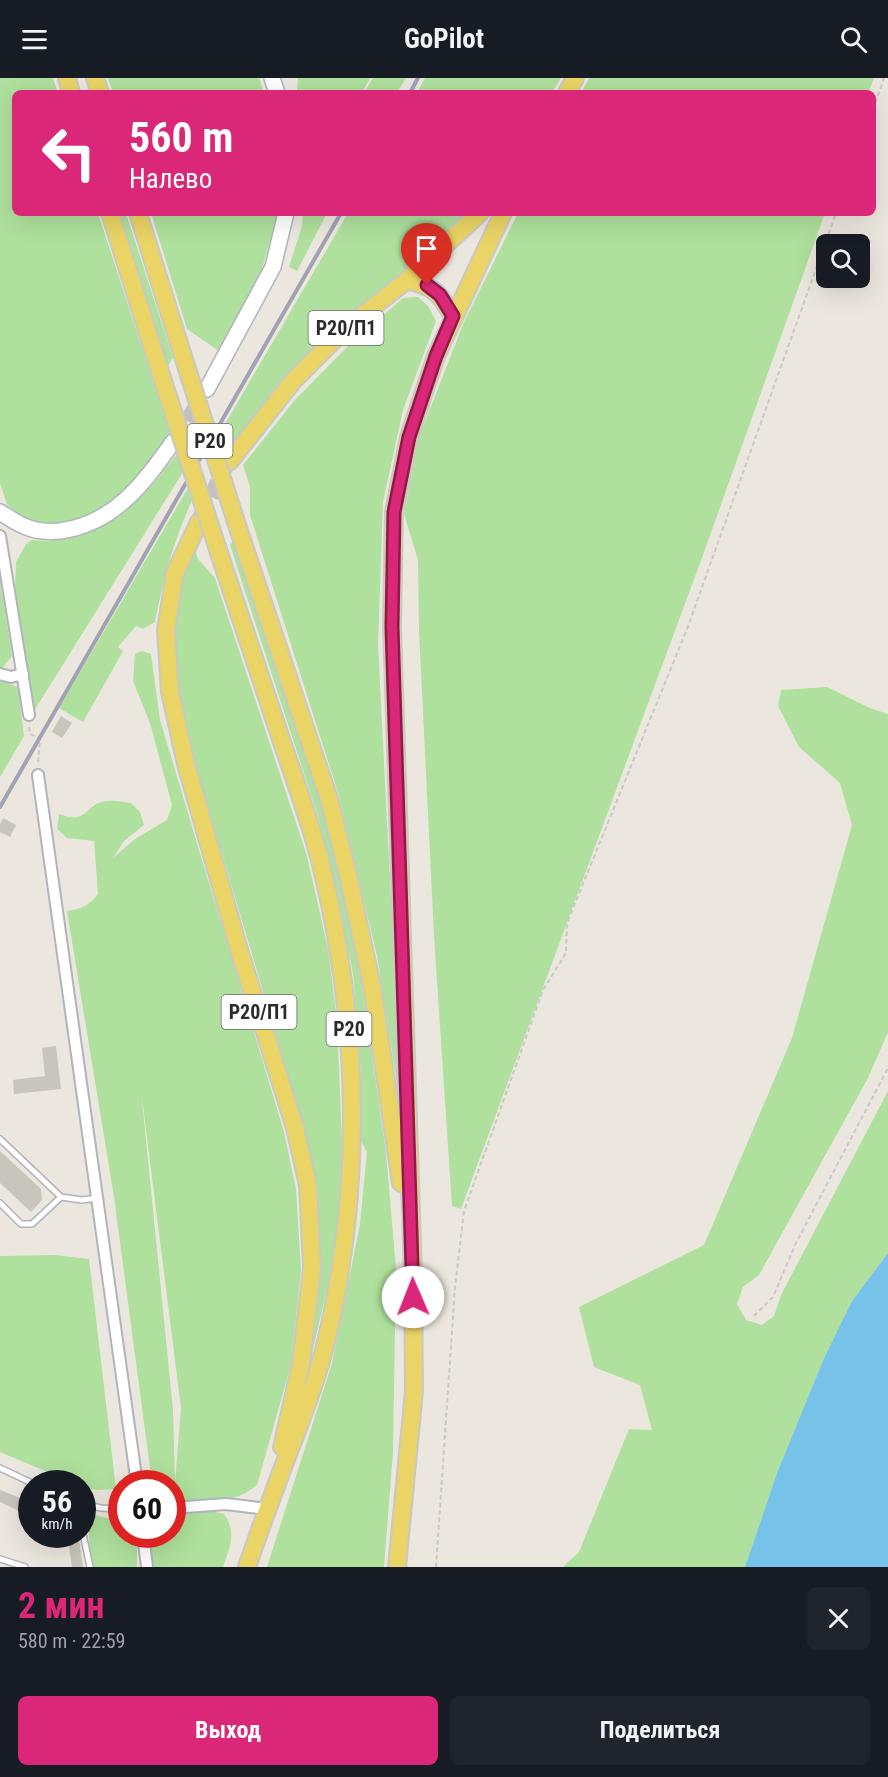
<!DOCTYPE html>
<html lang="ru">
<head>
<meta charset="utf-8">
<style>
  body { margin:0; font-family:"Roboto Condensed",sans-serif; background:#20242c; color:#f1f3f6; height:100vh; display:flex; flex-direction:column; font-size:22px; white-space:nowrap }
  * { box-sizing:border-box; margin:0 }
  p { font-size:20px; color:#9ea1a6 }
  .icon { flex:none; width:33px; height:33px; fill:none; stroke:currentColor; stroke-width:2; stroke-linecap:round; stroke-linejoin:round }
  .map { position:relative; height:1489px; overflow:hidden }
  .drawer { display:flex; flex-direction:column; background:#171b24; flex:1 }
  .drawer>* { flex:none }
  .top-card { position:absolute; left:12px; top:12px; width:864px; height:126px; border-radius:9px; box-shadow:0 6px 24px #0002; background:#db2777; color:#fff; overflow:hidden }
  .tools { position:absolute; left:816px; top:156px; display:grid; gap:12px }
  .tools a { display:grid; place-items:center; width:54px; height:54px; border-radius:9px; background:#171b24; box-shadow:0 6px 24px #0002; font-size:30px }
  .speed { position:absolute; left:18px; top:1392px; display:flex; gap:12px; font-size:30px; font-weight:700; text-align:center }
  .speed>* { display:grid; place-content:center; width:78px; height:78px; border-radius:50%; background:#171b24; box-shadow:0 6px 24px #0002; line-height:1 }
  .speed small { font-size:15px; font-weight:400 }
  .speed .limit { border:9px solid #d22; background:#fff; color:#111 }
  .pin { position:absolute; display:grid; place-items:center; width:51px; height:51px; color:#fff; margin:-62px -26px; border-radius:50% 50% 50% 0; rotate:-45deg; box-shadow:0 0 6px #0007 }
  .pin .icon { rotate:45deg }
  .me { position:absolute; width:66px; margin:-33px; rotate:359deg; stroke-linejoin:round; filter:drop-shadow(0 0 4px #0008) }
  .turn { display:flex; align-items:center; gap:21px; height:126px; padding:0 18px; font-size:27px }
  .turn .icon { width:78px; height:78px; stroke-width:2.5 }
  .turn b { display:block; font-size:42px; line-height:51px }
  .round { display:grid; place-items:center; flex:none; width:63px; height:63px; border-radius:9px; background:#20242c }
  .overview { display:flex; align-items:center; justify-content:space-between; height:102px; padding:0 18px }
  h1 { font-size:36px; font-weight:700; line-height:45px; color:#db2777 }
  .action { display:flex; gap:12px; margin-top:auto; padding:12px 18px }
  .action a { flex:1; height:69px; border-radius:9px; background:#db2777; color:#fff; font-size:24px; font-weight:700; line-height:69px; text-align:center }
  .action a+a { background:#20242c; color:#f1f3f6 }
  header { display:flex; justify-content:space-between; align-items:center; height:78px; padding:0 18px; background:#171b24; font-size:27px; font-weight:700 }
  .map>svg:first-child { display:block }
  .green { fill:#afe09d; fill-rule:evenodd }
  .water { fill:#76c2e9 }
  .building { fill:#c8c5bc }
  .lines { fill:none; stroke-linecap:round; stroke-linejoin:round }
  .secondary-tunnel { stroke:#c5c1ba; stroke-width:15; stroke-dasharray:15 8; stroke-linecap:butt }
  .primary-tunnel { stroke:#c5c1ba; stroke-width:16; stroke-dasharray:16 8; stroke-linecap:butt }
  .lane-casing { stroke:#b1b3be; stroke-width:8 }
  .street-casing { stroke:#b1b3be; stroke-width:14 }
  .secondary-casing { stroke:#b1b3be; stroke-width:18 }
  .primary-casing { stroke:#c8c8c8; stroke-width:20 }
  .path { stroke:#c8c8c8; stroke-width:2; stroke-dasharray:4.5 3; stroke-linecap:butt }
  .lane { stroke:#fff; stroke-width:5 }
  .street { stroke:#fff; stroke-width:10 }
  .secondary { stroke:#fff; stroke-width:15 }
  .primary { stroke:#ead465; stroke-width:16 }
  .rail { stroke:#a1a2b4; stroke-width:4 }
  .primary-bridge-casing { stroke:#c8c8c8; stroke-width:20; stroke-linecap:butt }
  .primary-bridge { stroke:#ead465; stroke-width:16 }
  .route-casing { stroke:#8e194d; stroke-width:15 }
  .route { stroke:#db2777; stroke-width:10 }
  .labels { text-anchor:middle; stroke-width:4.5; stroke-linejoin:round; paint-order:stroke }
  .shield { fill:#fff; stroke:#6b6b6b; stroke-width:1.5 }
  .shield-label { font-size:20px; font-weight:bold; fill:#2b2b2b }
</style>
</head>
<body>
<header><svg class="icon" aria-label="menu" viewBox="0 0 24 24"><path d="M4 6h16M4 12h16M4 18h16"/></svg>GoPilot<svg class="icon" aria-label="search" viewBox="0 0 24 24"><circle cx="10" cy="10" r="6"/><path d="M15 15l6 6"/></svg></header>
<div class="map">
<svg width="888" height="1489" viewBox="0 0 888 1489">
  <rect width="100%" height="100%" fill="#ece7de"/>
  <path class="green" d="M0,0h53l5,15h-43v120h83l74,226 -62,65 -35,18 -27,4 -21,-6 -20,-15 -7,-22z
    M108,0h151l5,15h-151z
    M298,0h72l-8,15h-65z
    M373,0h33l-9,15h-33z
    M425,0h136l-9,15h-135z
    M589,0h285l-6,15h-287z
    M118,135h8l47,145 -5,8z
    M151,135h127l-16,56 -43,82 -32,-22z
    M303,135h24l-30,58 -8,-4 13,-41z
    M348,135h123l-7,9 -125,102 -53,51 -54,70 -7,-21z
    M518,135h307l-122,342 -242,654 -9,-3 -18,-270 -15,-305 -1,-71 -14,-46 15,-77 45,-115z
    M418,219l10,9 8,15 -33,89 -20,92 -5,142 24,471 -25,-159 -39,-163 -88,-278v-28l-7,-22 52,-65 54,-55 54,-47z
    M177,376l6,18 -149,239 -19,-124 1,-25 10,-18 6,-4 15,1 29,-4 21,-8 23,-13 33,-32z
    M188,410l4,12c-19,43 -28,77 -37,122l-12,7 -7,-3 -18,21 5,4 -40,71 -24,-14z
    M233,462l92,276 19,79 16,78 26,179 10,117 -3,183 -9,115h-117l65,-204 28,-139 7,-72 -6,-11v-69l-8,-98 -15,-79 -20,-78 -88,-272z
    M194,470l4,11 17,19 92,278 21,93 9,71 5,122 -4,80 -10,63 -20,86 -4,-1 18,-100 -5,-86 -14,-58 -108,-363 -17,-71 -4,-63 6,-53z
    M0,502l12,76 -12,15z
    M142,573l9,3 9,66 124,412 12,57 5,82 -10,94 -34,120c-5,3 -10,8 -16,10 -19,8 -49,11 -68,4v-16h-21l-38,-286 -47,-286c15,-2 22,-6 31,-17l-4,-53 -27,-3 -10,-9 2,-15c30,12 25,-11 48,-13 7,-1 16,1 24,2l9,9 4,13 -20,16 -11,17 22,-19 32,-19 5,-15 -22,-82 -17,-42 2,-27zM141,1012l40,318 -6,74 -2,-72z
    M0,603l18,6 6,49 -24,41z
    M827,609l43,21 18,6v318l-20,46 -109,197 -16,12 -6,17 9,16 16,5 12,-9 7,-21 107,-204v162l-36,48 -28,57 -47,115 -32,94h-182l16,-15 50,-123 23,1 -12,-45 -46,-18 -15,-60 125,-62 88,-207 60,-213 -12,-42 -41,-36 -21,-41 3,-16z
    M55,1177l34,4 27,230 -19,1 -14,-2 -1,-4 -8,-1 -74,-31v-196z
    M207,1432l17,4c13,18 6,33 -1,53h-69l-6,-32 24,-1 1,-20z
    M88,1435l33,9 1,12 10,1 5,13v19h-43l-4,-11z"/>
  <path class="water" d="M888,1175v314h-143l32,-94 47,-115 28,-57z"/>
  <path class="building" d="M61,638l11,7 -10,15 -10,-6z
    M3,740l13,7 -6,12 -10,-5v-8z
    M56,968l5,43 -47,5 -1,-14 32,-4 -3,-28z
    M0,1073l41,38 1,11 -11,12 -31,-29z
    M30,1409l2,1v23l-3,5 -29,-14v-12l25,10z
    M67,1456h11l5,33h-11z"/>
  <g class="lines">
    <path class="secondary-tunnel" d="M174,362l28,-43"/>
    <path class="primary-tunnel" d="M200,440l26,-52"/>
    <defs>
      <path id="lane" d="M0,1061l61,58 21,3 15,-2
        M0,1125l21,21h11l29,-27
        M0,1390l34,16
        M82,1426l19,4 21,1
        M82,1451l8,38
        M0,1481l25,8"/>
      <path id="street" d="M0,458l29,179
        M0,596l11,3 12,-3
        M38,697l99,709
        M172,1430l54,-4 41,5
        M143,1456l4,33"/>
      <path id="secondary" d="M272,0l5,15
        M207,311l66,-122 13,-54
        M0,434c8,5 16,11 24,14 12,6 24,6 36,5 54,-7 84,-48 113,-89"/>
      <path id="primary" d="M67,0l4,15
        M95,0l5,15
        M567,15l8,-15
        M110,135l54,171
        M138,135l44,140
        M407,202c28,7 31,12 46,36
        M230,383l63,-80 52,-52 62,-49 73,-67
        M199,444l-24,51 -9,57 4,62 16,72 54,189 55,175 13,57 4,83 -11,96 -19,83
        M238,450l91,271 19,76 24,111 29,197
        M220,478c21,63 42,126 63,189 13,38 27,77 37,115 40,161 44,333 3,494 -9,34 -22,67 -35,100 -14,37 -28,75 -41,113
        M397,1489l17,-176 -1,-118 -21,-646 2,-115 15,-75 27,-81 67,-143"/>
    </defs>
    <use href="#lane" class="lane-casing"/>
    <use href="#street" class="street-casing"/>
    <use href="#secondary" class="secondary-casing"/>
    <use href="#primary" class="primary-casing"/>
    <path class="path" d="M873,32l11,-32
      M29,649l1,7 10,4 -2,27
      M754,1238l19,-19 23,-54 92,-175
      M436,1489l19,-280 9,-76 79,-221 23,-37 1,-30 120,-294 149,-416"/>
    <use href="#lane" class="lane"/>
    <use href="#street" class="street"/>
    <use href="#secondary" class="secondary"/>
    <use href="#primary" class="primary"/>
    <path class="rail" d="M410,15l8,-15
      M0,729l341,-594"/>
    <defs>
      <path id="primary-bridge" d="M182,275l56,175
        M164,306l56,172"/>
    </defs>
    <use href="#primary-bridge" class="primary-bridge-casing"/>
    <use href="#primary-bridge" class="primary-bridge"/>
  </g>
  <g class="lines">
    <defs>
      <path id="route" d="M413,1219l-21,-670 2,-115 15,-75 27,-81 17,-40 -13,-21 -13,-10"/>
    </defs>
    <use href="#route" class="route-casing"/>
    <use href="#route" class="route"/>
  </g>
  <g class="labels">
    <g class="shield">
      <rect x="308.5" y="233" width="75" height="34" rx="4.5"/>
      <rect x="187.5" y="346" width="45" height="34" rx="4.5"/>
      <rect x="221.5" y="917" width="75" height="34" rx="4.5"/>
      <rect x="326.5" y="934" width="45" height="34" rx="4.5"/>
    </g>
    <g class="shield-label">
      <text x="346" y="257">Р20/П1</text>
      <text x="210" y="370">Р20</text>
      <text x="259" y="941">Р20/П1</text>
      <text x="349" y="958">Р20</text>
    </g>
  </g>
</svg>
<div class="tools">
<a><svg class="icon" aria-label="search" viewBox="0 0 24 24"><circle cx="10" cy="10" r="6"/><path d="M15 15l6 6"/></svg></a>
</div>
<div class="speed"><div>56<small>km/h</small></div><div class="limit">60</div></div>
<div class="pin" style="left:427px;top:207px;background:#d93025"><svg class="icon" aria-label="arrive" viewBox="0 0 24 24"><path d="M6 21V4h12l-3 4 3 4H6"/></svg></div>
<svg class="me" style="left:413px;top:1219px" viewBox="-20 -20 40 40"><circle r="19" fill="#fff"/><path d="M0-13L10 11 0 6-10 11z" fill="#db2777"/></svg>
<div class="top-card">
<div class="turn"><svg class="icon" aria-label="left" viewBox="0 0 24 24"><path d="M17 20v-9H6M10 6l-5 5 5 5"/></svg><div><b>560 m</b>Налево</div></div>
</div>
</div>
<section class="drawer">
<div class="overview"><div><h1>2 мин</h1><p>580 m · 22:59</p></div><a class="round"><svg class="icon" aria-label="close" viewBox="0 0 24 24"><path d="M6 6l12 12M18 6L6 18"/></svg></a></div>
<div class="action"><a>Выход</a><a>Поделиться</a></div>
</section>
</body>
</html>
